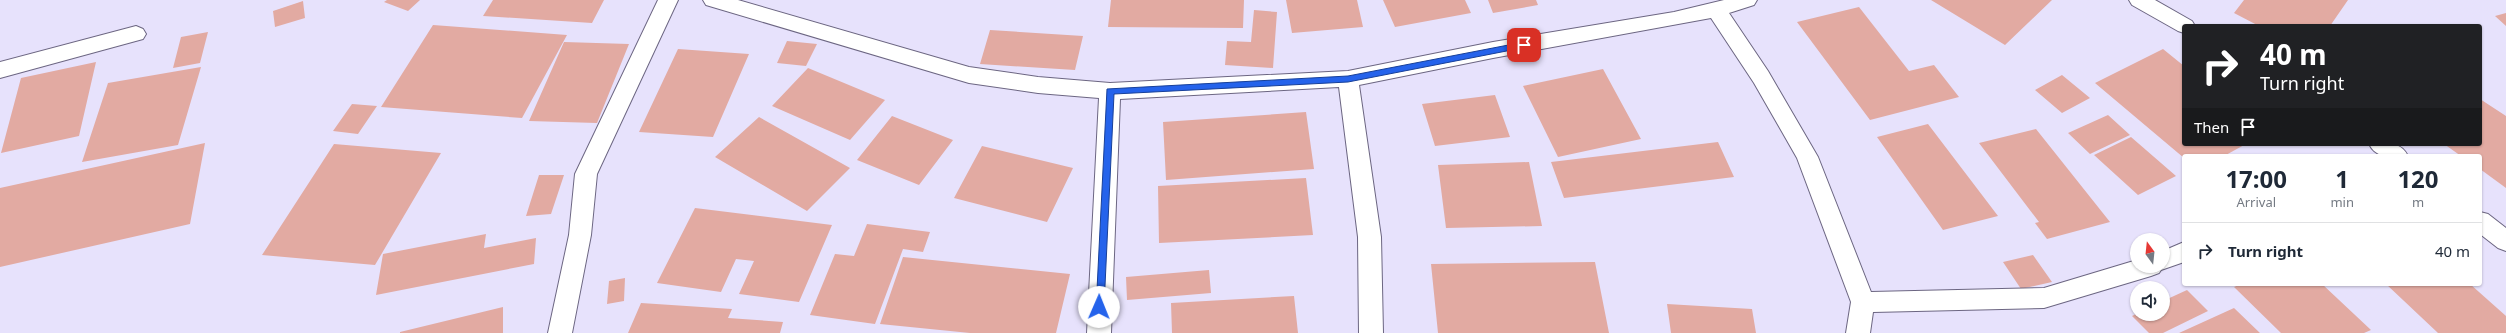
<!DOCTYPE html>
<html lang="en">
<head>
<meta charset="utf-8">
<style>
  body { margin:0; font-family:"Noto Sans",sans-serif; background:#f6f6f7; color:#1f2937; height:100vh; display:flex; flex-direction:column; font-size:15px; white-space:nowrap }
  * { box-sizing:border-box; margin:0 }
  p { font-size:13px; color:#747a83 }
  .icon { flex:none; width:22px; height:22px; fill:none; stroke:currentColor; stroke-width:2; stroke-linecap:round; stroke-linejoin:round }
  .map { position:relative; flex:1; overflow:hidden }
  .side { position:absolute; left:2182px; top:154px; width:300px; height:132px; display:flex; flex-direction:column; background:#fff; border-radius:4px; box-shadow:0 1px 3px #0004 }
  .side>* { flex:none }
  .hud { position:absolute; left:2182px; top:24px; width:300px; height:122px; border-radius:4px; box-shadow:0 1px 3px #0004; background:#202124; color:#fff; overflow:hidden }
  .needle { width:26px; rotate:345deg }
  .buttons { position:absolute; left:2130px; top:233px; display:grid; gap:8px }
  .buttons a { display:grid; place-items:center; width:40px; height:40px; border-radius:50%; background:#fff; box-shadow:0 1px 3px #0004; font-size:20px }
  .pin { position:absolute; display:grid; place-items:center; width:34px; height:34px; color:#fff; margin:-17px; border-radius:8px; box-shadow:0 2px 6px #0006 }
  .me { position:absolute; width:44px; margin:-22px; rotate:1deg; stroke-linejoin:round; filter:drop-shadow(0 0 3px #0008) }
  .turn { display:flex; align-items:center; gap:14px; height:84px; padding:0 12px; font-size:18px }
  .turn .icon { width:52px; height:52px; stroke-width:2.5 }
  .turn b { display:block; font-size:28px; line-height:34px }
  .then { display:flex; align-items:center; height:38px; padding:0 12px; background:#0003; gap:8px; font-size:15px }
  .eta { display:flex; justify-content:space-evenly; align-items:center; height:68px; text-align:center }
  .eta b { font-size:24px; font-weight:700; line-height:28px }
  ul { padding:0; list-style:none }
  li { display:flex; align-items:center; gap:12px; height:56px; padding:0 12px; border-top:1px solid #e0e1e3 }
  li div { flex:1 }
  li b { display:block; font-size:15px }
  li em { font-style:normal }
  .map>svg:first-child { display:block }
  .building { fill:#e2aaa2 }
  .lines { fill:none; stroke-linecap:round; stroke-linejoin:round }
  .minor-casing { stroke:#6c6682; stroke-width:2 }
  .minor { fill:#fff; fill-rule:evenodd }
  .route { fill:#2563eb; stroke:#184099 }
</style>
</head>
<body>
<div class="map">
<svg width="2506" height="333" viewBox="0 0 2506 333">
  <rect width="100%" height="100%" fill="#e7e2fc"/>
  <path class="building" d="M387,0h33l-12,11 -24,-9z
    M493,0h111l-12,23 -109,-7z
    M1111,0h133l-1,28 -135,-1z
    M1286,0h71l6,27 -71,6z
    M1383,0h82l6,13 -76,14z
    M1488,0h48l2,5 -45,8z
    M1931,0h121l-47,45z
    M2244,0h104l-18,26h-71l-25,-13z
    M303,1l2,17 -30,9 -2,-16z
    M1859,7l50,64 25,-6 25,32 -89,23 -73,-98z
    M1254,10l23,2 -4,56 -48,-3 2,-24 24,1z
    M2506,13v13l-11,-10z
    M433,25l134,10 -45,83 -141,-11z
    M990,30l93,6 -8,34 -95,-6z
    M208,32l-8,31 -27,5 8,-31z
    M787,41l30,3 -11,22 -29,-3z
    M564,42l65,2 -32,79 -68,-2z
    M678,49l71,5 -36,83 -74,-5z
    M2163,49l21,17v78h62l-22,12h-40v2l-89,-75z
    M96,62l-17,74 -78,17 20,-75z
    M201,67l-23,78 -96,17 26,-79z
    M808,68l77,32 -35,40 -78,-34z
    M1603,69l38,70 -83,18 -35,-71z
    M2062,75l28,23 -28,15 -27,-23z
    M1495,95l15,42 -75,9 -13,-42z
    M2480,99l26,17v72l-26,-19v-13h-19l-17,-12h36z
    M352,104l25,2 -19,28 -25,-3z
    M1306,112l8,57 -148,11 -3,-58z
    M2108,115l22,20 -40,19 -22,-21z
    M892,116l61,24 -34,45 -62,-25z
    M759,117l91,51 -43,43 -92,-54z
    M1928,124l70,92 -55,14 -66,-93z
    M2036,129l74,93 -63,17 -12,-16 4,-1 -60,-79z
    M2131,137l45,39 -38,19 -44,-40z
    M1718,142l16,35 -170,21 -13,-36z
    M205,143l-15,81 -190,43v-79z
    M334,144l107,9 -66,112 -113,-10z
    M982,146l91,22 -26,54 -93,-24z
    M1529,162l13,64 -96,2 -8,-63z
    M539,175h25l-13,39 -25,2z
    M1306,178l7,57 -154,8 -1,-57z
    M695,208l137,17 -33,77 -60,-8 15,-33 -18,-2 -15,33 -64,-9z
    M867,224l63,8 -7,20 -20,-3 -28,75 -65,-9 25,-61 19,2z
    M486,234l-2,14 52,-10 -2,26 -158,31 7,-41z
    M2033,255l19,27 -31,7 -18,-27z
    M903,257l167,17 -14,59h-86l-90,-9z
    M1595,262l14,71h-171l-7,-69z
    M1209,270l2,23 -84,7 -1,-23z
    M625,278l-1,23 -17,3 2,-23z
    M2241,284h81l49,46 -7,3h-83l-47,-46z
    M2386,284h84l36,32v17h-68z
    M2187,290l21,21 -45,22h-14l-17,-17 4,-2h27v-13z
    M1294,296l4,37h-126l-1,-30z
    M641,303l91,6 -4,9 55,4 -3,11h-152z
    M1667,304l85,5 4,24h-85z
    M503,307v26h-103v-1z
    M2234,308l26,25h-81z"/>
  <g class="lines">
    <defs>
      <path id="minor" d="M658,0h20l-81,174 -6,61 -19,98h-24l21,-98 6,-61z
        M703,0h35l231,67 69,10 72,6 238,-12 145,-29 181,-30 50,-12h33l-3,5 -25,8 39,58 50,86 53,135 173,-4 93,-28v6h26v-15l21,-9v20l-23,8 -2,3 -8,3 -107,32 -171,4 -3,21h-24l5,-31 -54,-144 -43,-75 -43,-65 -218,40 -134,27 22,152 2,96h-24l-1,-96 -19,-150 -219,12 -9,234h-24l12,-235 -61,-5 -69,-10 -263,-78z
        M2129,0h26l37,21 3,5h-11v7l-6,-2 -46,-26z
        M136,26l7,3 3,5 -3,5 -143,39v-16z
        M2369,144c16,0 31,-4 39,12 -16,0 -31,4 -39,-12z
        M2480,212l8,2 18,14v23l-8,-3 -18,-14z"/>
    </defs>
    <use href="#minor" class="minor-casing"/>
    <use href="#minor" class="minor"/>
  </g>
  <path class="route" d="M1524,42h3v5l-179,35 -234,12 -10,213 -1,3h-7l11,-221 241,-13z"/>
</svg>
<div class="buttons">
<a><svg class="needle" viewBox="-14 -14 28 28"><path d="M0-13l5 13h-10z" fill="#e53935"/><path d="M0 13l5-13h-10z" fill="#747a83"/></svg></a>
<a><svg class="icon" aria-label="sound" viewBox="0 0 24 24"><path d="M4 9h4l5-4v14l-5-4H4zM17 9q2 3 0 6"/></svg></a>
</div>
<div class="pin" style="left:1524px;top:45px;background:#d93025"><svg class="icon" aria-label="arrive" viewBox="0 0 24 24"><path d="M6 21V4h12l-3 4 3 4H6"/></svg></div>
<svg class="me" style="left:1099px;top:307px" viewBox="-20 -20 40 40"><circle r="19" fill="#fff"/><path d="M0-13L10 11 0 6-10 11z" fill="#2563eb"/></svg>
<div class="hud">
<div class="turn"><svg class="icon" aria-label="right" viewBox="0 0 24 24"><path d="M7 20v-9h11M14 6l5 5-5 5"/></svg><div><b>40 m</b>Turn right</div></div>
<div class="then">Then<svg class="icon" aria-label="arrive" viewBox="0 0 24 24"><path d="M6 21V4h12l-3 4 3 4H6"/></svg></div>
</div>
<section class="side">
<div class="eta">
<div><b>17:00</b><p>Arrival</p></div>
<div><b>1</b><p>min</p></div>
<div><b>120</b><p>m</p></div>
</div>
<ul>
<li><svg class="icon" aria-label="right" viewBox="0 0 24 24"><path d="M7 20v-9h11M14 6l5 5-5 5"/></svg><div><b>Turn right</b></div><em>40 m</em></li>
</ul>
</section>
</div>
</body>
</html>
